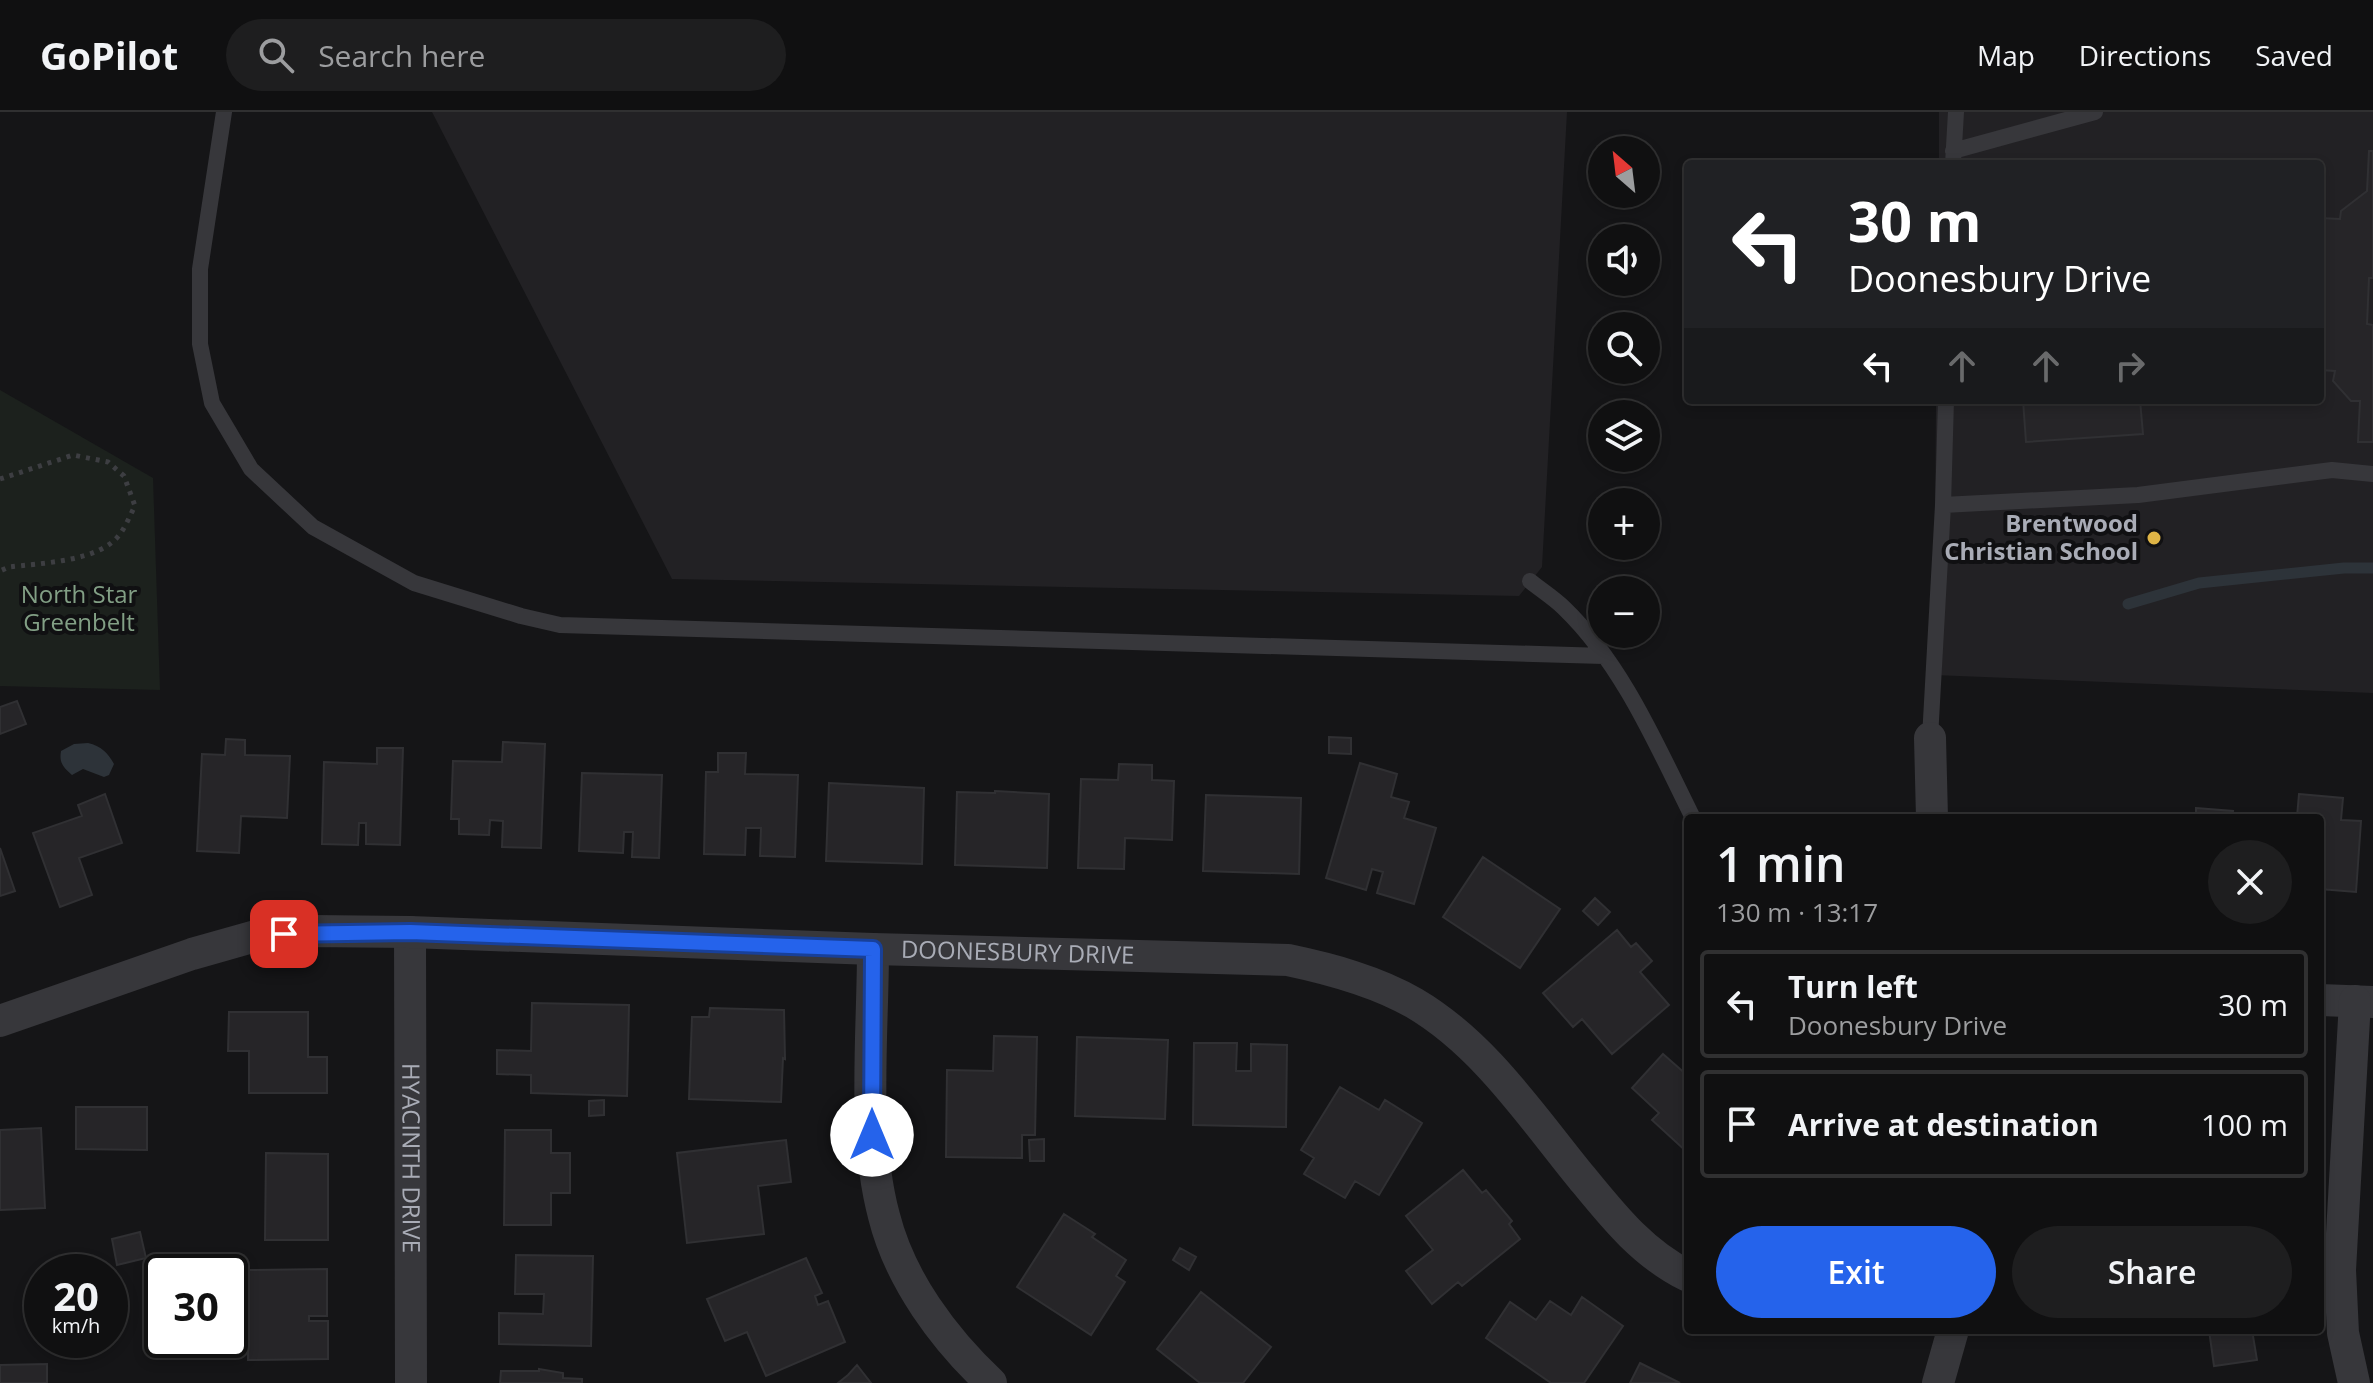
<!DOCTYPE html>
<html lang="en">
<head>
<meta charset="utf-8">
<style>
  body { margin:0; font-family:"Open Sans",sans-serif; background:#1e1e1f; color:#f1f3f6; height:100vh; display:flex; flex-direction:column; font-size:30px; white-space:nowrap }
  * { box-sizing:border-box; margin:0 }
  p { font-size:26px; color:#9c9d9f }
  .icon { flex:none; width:44px; height:44px; fill:none; stroke:currentColor; stroke-width:2; stroke-linecap:round; stroke-linejoin:round }
  .map { position:relative; flex:1; overflow:hidden }
  .details { position:absolute; left:1684px; top:702px; width:640px; height:520px; display:flex; flex-direction:column; background:#101011; border-radius:8px; box-shadow:0 4px 12px #0003,0 0 0 2px #303031 }
  .details>* { flex:none }
  .hud { position:absolute; left:1684px; top:48px; width:640px; height:244px; border-radius:8px; box-shadow:0 4px 12px #0003,0 0 0 2px #303031; background:#202124; color:#fff; overflow:hidden }
  .needle { width:52px; rotate:332deg }
  .tools { position:absolute; left:1588px; top:24px; display:grid; gap:16px }
  .tools a { display:grid; place-items:center; width:72px; height:72px; border-radius:50%; background:#101011; box-shadow:0 4px 12px #0003,0 0 0 2px #303031; font-size:40px }
  .speed { position:absolute; left:24px; top:1142px; display:flex; gap:16px; font-size:40px; font-weight:700; text-align:center }
  .speed>* { display:grid; place-content:center; width:104px; height:104px; border-radius:50%; background:#101011; box-shadow:0 4px 12px #0003,0 0 0 2px #303031; line-height:1 }
  .speed small { font-size:20px; font-weight:400 }
  .speed .limit { border:4px solid #111; border-radius:12px; background:#fff; color:#111 }
  .pin { position:absolute; display:grid; place-items:center; width:68px; height:68px; color:#fff; margin:-34px; border-radius:16px; box-shadow:0 4px 12px #0006 }
  .me { position:absolute; width:88px; margin:-44px; rotate:0deg; stroke-linejoin:round; filter:drop-shadow(0 0 6px #0008) }
  .turn { display:flex; align-items:center; gap:28px; height:168px; padding:0 32px; font-size:36px }
  .turn .icon { width:104px; height:104px; stroke-width:2.5 }
  .turn b { display:block; font-size:56px; line-height:68px }
  .lanes { display:flex; align-items:center; height:76px; padding:0 32px; background:#0003; justify-content:center; gap:40px; direction:ltr }
  .lanes .off { opacity:.35 }
  .round { display:grid; place-items:center; flex:none; width:84px; height:84px; border-radius:42px; background:#1e1e1f }
  .overview { display:flex; align-items:center; justify-content:space-between; height:136px; padding:0 32px }
  h1 { font-size:48px; font-weight:600; line-height:60px }
  .cta { display:flex; gap:16px; margin-top:auto; padding:16px 32px }
  .cta a { flex:1; height:92px; border-radius:48px; background:#2563eb; color:#fff; font-size:32px; font-weight:600; line-height:92px; text-align:center }
  .cta a+a { background:#1e1e1f; color:#f1f3f6 }
  ul { padding:0; list-style:none }
  li { display:flex; align-items:center; gap:24px; height:108px; margin:0 16px 12px; padding:0 16px; border:4px solid #303031; border-radius:8px }
  li div { flex:1 }
  li b { display:block; font-size:30px }
  li em { font-style:normal }
  header { display:flex; align-items:center; gap:48px; box-sizing:border-box; height:112px; padding:0 40px; background:#101011; border-bottom:2px solid #303031 }
  header strong { font-size:38px }
  nav { display:flex; gap:44px; margin-inline-start:auto; font-size:28px }
  .search { width:560px; height:72px; background:#1e1e1f; display:flex; align-items:center; gap:20px; box-sizing:border-box; padding:0 28px; border-radius:44px; color:#9c9d9f; font-size:30px }
  .map>svg:first-child { display:block }
  .built { fill:#222124 }
  .green { fill:#1c211d }
  .water { fill:#2d3339 }
  .lines { fill:none; stroke-linecap:round; stroke-linejoin:round }
  .stream { stroke:#2d3339; stroke-width:11 }
  .building { fill:#262528; stroke:#303033; stroke-width:2 }
  .path { stroke:#3d3e42; stroke-width:5; stroke-dasharray:4 6; stroke-linecap:butt }
  .lane { stroke:#37373b; stroke-width:16 }
  .street { stroke:#37373b; stroke-width:32 }
  .route-casing { stroke:#184099; stroke-width:20 }
  .route { stroke:#2563eb; stroke-width:14 }
  .poi-dot { fill:#dfb446; stroke:#101012; stroke-width:3 }
  .labels { text-anchor:middle; stroke-width:8; stroke-linejoin:round; paint-order:stroke }
  .poi-label { font-size:24px; font-weight:bold; fill:#a9acb6; stroke:#101012; text-anchor:end }
  .park-label { font-size:24px; fill:#829f85; stroke:#101012 }
  .street-label { font-size:24px; fill:#a9acb6; stroke:#101012 }
</style>
</head>
<body>
<header>
<strong>GoPilot</strong>
<div class="search"><svg class="icon" aria-label="search" viewBox="0 0 24 24"><circle cx="10" cy="10" r="6"/><path d="M15 15l6 6"/></svg>Search here</div>
<nav><a>Map</a><a>Directions</a><a>Saved</a></nav>
</header>
<div class="map">
<svg width="2373" height="1271" viewBox="0 0 2373 1271">
  <rect width="100%" height="100%" fill="#151517"/>
  <path class="built" d="M432,0h1135l-25,455 -23,29 -847,-17z
    M1939,0h434v581l-439,-18 2,-275h384v-236h-381z"/>
  <path class="green" d="M0,278l153,88 7,212 -160,-4z"/>
  <path class="water" d="M88,631c13,3 20,10 26,21l-5,11 -5,2 -21,-8 -11,6c-9,-8 -13,-12 -11,-24l13,-7z"/>
  <g class="lines">
    <path class="stream" d="M2128,492l71,-21 145,-15h29"/>
  </g>
  <path class="building" d="M2369,39h4v127h-4l-2,46 6,1v117h-15l2,-41h-9l-18,-20 2,-10 -15,-1v-152l20,1 1,-8 26,-20z
    M2023,288h117l3,34 -117,8z
    M17,589l9,23 -26,10v-27z
    M1329,625l22,1v16l-22,-1z
    M226,627l19,1v15l45,1 -3,62 -46,-2 -2,37 -42,-2 5,-97 23,1z
    M503,630l42,2 -4,104 -39,-1 1,-26 -13,-1 -1,15 -30,-1v-15h-8l2,-58 49,1z
    M377,636h26l-3,97 -34,-1v-21h-7l-1,22 -36,-1 2,-82 53,2z
    M718,641h28l-1,21 53,1 -3,82 -35,-1 1,-28h-15l-1,27 -41,-1 2,-82h12z
    M1360,651l37,11 -6,23 18,5 -5,16 32,10 -22,76 -37,-11 6,-21 -11,-3 -6,21 -40,-12z
    M1119,652l33,1v15l22,1 -2,59 -47,-2 -1,31 -46,-1 3,-89 37,1z
    M582,661l80,2 -3,83 -27,-1 1,-25h-9l-1,21 -44,-2z
    M829,671l95,5 -2,76 -96,-3z
    M995,679l54,3 -2,74 -92,-3 2,-73 38,1z
    M105,682l17,49 -43,15 13,37 -32,12 -27,-74 49,-17 -4,-11z
    M2299,682l44,4 -2,22 20,1 -5,71 -36,-3v-71h-50v-3l27,2z
    M1206,683l95,3 -2,76 -96,-3z
    M2196,696l37,3 -1,7h-36z
    M0,736l15,43 -15,5z
    M1483,745l77,52 -40,59 -77,-51z
    M1595,786l15,14 -12,13 -15,-14z
    M1617,818l14,17 5,-4 16,18 -12,11 29,33 -57,49 -30,-35 -9,8 -30,-34z
    M532,891l97,2 -2,91 -96,-3v-18l-34,-1v-24l34,1z
    M710,896l74,2 1,49 -2,-1 -2,44 -92,-3 3,-82h17z
    M229,900h79v45h19v36h-78v-42h-21z
    M994,924l43,1 -2,98h-13v23l-76,-1 1,-87 46,1z
    M1077,925l91,3 -3,79 -90,-3z
    M1194,931h43l-1,28h15v-27l36,1 -1,82 -93,-2z
    M1663,942l25,22v77l-36,-33 7,-7 -27,-25z
    M1340,975l39,23 6,-10 37,23 -43,72 -24,-14 -10,17 -41,-24 10,-16 -13,-8z
    M604,988v15l-15,1v-15z
    M76,995h71v43l-71,-1z
    M41,1016l4,80 -45,2v-80z
    M505,1018h46v23h19v40h-19v32h-47z
    M1044,1027v22h-14l-1,-21z
    M786,1028l5,42 -33,4 6,48 -77,9 -10,-90z
    M266,1041l62,1v86h-63z
    M1463,1058l19,23 4,-3 26,31 -3,3 11,15 -58,47 -4,-4 -26,22 -26,-33 27,-21 -27,-34z
    M1064,1102l31,20 -3,3 34,23 -10,16 9,6 -34,53 -74,-48z
    M140,1120l6,26 -29,7 -5,-26z
    M1180,1136l16,9 -7,13 -16,-10z
    M516,1143l77,1 -2,90 -92,-2v-31l44,1 1,-20h-29z
    M806,1146l16,35 -7,3 3,9 10,-4 17,41 -79,34 -19,-44 -22,9 -18,-42z
    M327,1157v47h-18v5h19v38l-80,1v-20h-15v-53l15,1v-18z
    M1201,1180l70,55 -28,36h-43l-43,-34z
    M1582,1185l41,29 -39,57h-33l-65,-45 24,-36 26,18 14,-19 21,14z
    M2209,1218h43l5,30 -43,6z
    M1640,1251l40,20h-50z
    M47,1252v19h-47v-18z
    M857,1253l14,18h-33l10,-8z
    M539,1257l24,4v5l19,1v4h-82l1,-12h38z"/>
  <g class="lines">
    <path class="path" d="M0,367l73,-24 35,7 16,14 11,30c-5,9 -9,20 -15,28 -20,28 -80,29 -111,33l-9,4"/>
    <path class="lane" d="M224,0l-24,157v75l12,59 39,66 62,58 101,56 107,33 39,9 1044,31
      M1953,39l142,-39
      M1953,52l3,-52
      M1943,393l195,-10 194,-25 41,4
      M1530,469c11,9 24,17 34,27 59,57 93,138 129,210
      M1930,626l13,-233 3,-105"/>
    <g class="street">
      <path d="M1930,626l2,80"/>
      <path id="s1" d="M410,820l1,451"/>
      <path d="M873,837c0,85 -11,185 11,267 16,64 60,123 107,167"/>
      <path d="M2320,888l53,2"/>
      <path id="s2" d="M0,909l192,-67 64,-18 56,-5 98,1 463,17 415,11c43,9 88,21 126,43 70,41 118,114 168,175 31,38 61,76 106,98"/>
      <path d="M1938,1271l15,-53"/>
      <path d="M2354,1271l-11,-50 -3,-63 15,-269"/>
    </g>
  </g>
  <g class="lines">
    <defs>
      <path id="route" d="M284,822l126,-2 463,17 -1,186"/>
    </defs>
    <use href="#route" class="route-casing"/>
    <use href="#route" class="route"/>
  </g>
  <circle class="poi-dot" cx="2154" cy="426" r="8"/>
  <g class="labels">
    <g class="poi-label">
      <text x="2138" y="420">Brentwood<tspan x="2138" dy="28">Christian School</tspan></text>
    </g>
    <g class="park-label">
      <text x="79" y="491">North Star<tspan x="79" dy="28">Greenbelt</tspan></text>
    </g>
    <g class="street-label">
      <text dy="8" stroke="none"><textPath href="#s2" startOffset="1032">DOONESBURY DRIVE</textPath></text>
      <text dy="8" stroke="none"><textPath href="#s1" startOffset="226">HYACINTH DRIVE</textPath></text>
    </g>
  </g>
</svg>
<div class="tools">
<a><svg class="needle" viewBox="-14 -14 28 28"><path d="M0-13l5 13h-10z" fill="#e53935"/><path d="M0 13l5-13h-10z" fill="#9c9d9f"/></svg></a>
<a><svg class="icon" aria-label="sound" viewBox="0 0 24 24"><path d="M4 9h4l5-4v14l-5-4H4zM17 9q2 3 0 6"/></svg></a>
<a><svg class="icon" aria-label="search" viewBox="0 0 24 24"><circle cx="10" cy="10" r="6"/><path d="M15 15l6 6"/></svg></a>
<a><svg class="icon" aria-label="layers" viewBox="0 0 24 24"><path d="M12 4l9 5-9 5-9-5zM3 14l9 5 9-5"/></svg></a>
<a>+</a>
<a>−</a>
</div>
<div class="speed"><div>20<small>km/h</small></div><div class="limit">30</div></div>
<div class="pin" style="left:284px;top:822px;background:#d93025"><svg class="icon" aria-label="arrive" viewBox="0 0 24 24"><path d="M6 21V4h12l-3 4 3 4H6"/></svg></div>
<svg class="me" style="left:872px;top:1023px" viewBox="-20 -20 40 40"><circle r="19" fill="#fff"/><path d="M0-13L10 11 0 6-10 11z" fill="#2563eb"/></svg>
<div class="hud">
<div class="turn"><svg class="icon" aria-label="left" viewBox="0 0 24 24"><path d="M17 20v-9H6M10 6l-5 5 5 5"/></svg><div><b>30 m</b>Doonesbury Drive</div></div>
<div class="lanes"><svg class="icon" aria-label="left" viewBox="0 0 24 24"><path d="M17 20v-9H6M10 6l-5 5 5 5"/></svg><svg class="icon off" aria-label="ahead" viewBox="0 0 24 24"><path d="M12 20V5M6 11l6-6 6 6"/></svg><svg class="icon off" aria-label="ahead" viewBox="0 0 24 24"><path d="M12 20V5M6 11l6-6 6 6"/></svg><svg class="icon off" aria-label="right" viewBox="0 0 24 24"><path d="M7 20v-9h11M14 6l5 5-5 5"/></svg></div>
</div>
<section class="details">
<div class="overview"><div><h1>1 min</h1><p>130 m · 13:17</p></div><a class="round"><svg class="icon" aria-label="close" viewBox="0 0 24 24"><path d="M6 6l12 12M18 6L6 18"/></svg></a></div>
<ul>
<li><svg class="icon" aria-label="left" viewBox="0 0 24 24"><path d="M17 20v-9H6M10 6l-5 5 5 5"/></svg><div><b>Turn left</b><p>Doonesbury Drive</p></div><em>30 m</em></li>
<li><svg class="icon" aria-label="arrive" viewBox="0 0 24 24"><path d="M6 21V4h12l-3 4 3 4H6"/></svg><div><b>Arrive at destination</b></div><em>100 m</em></li>
</ul>
<div class="cta"><a>Exit</a><a>Share</a></div>
</section>
</div>
</body>
</html>
